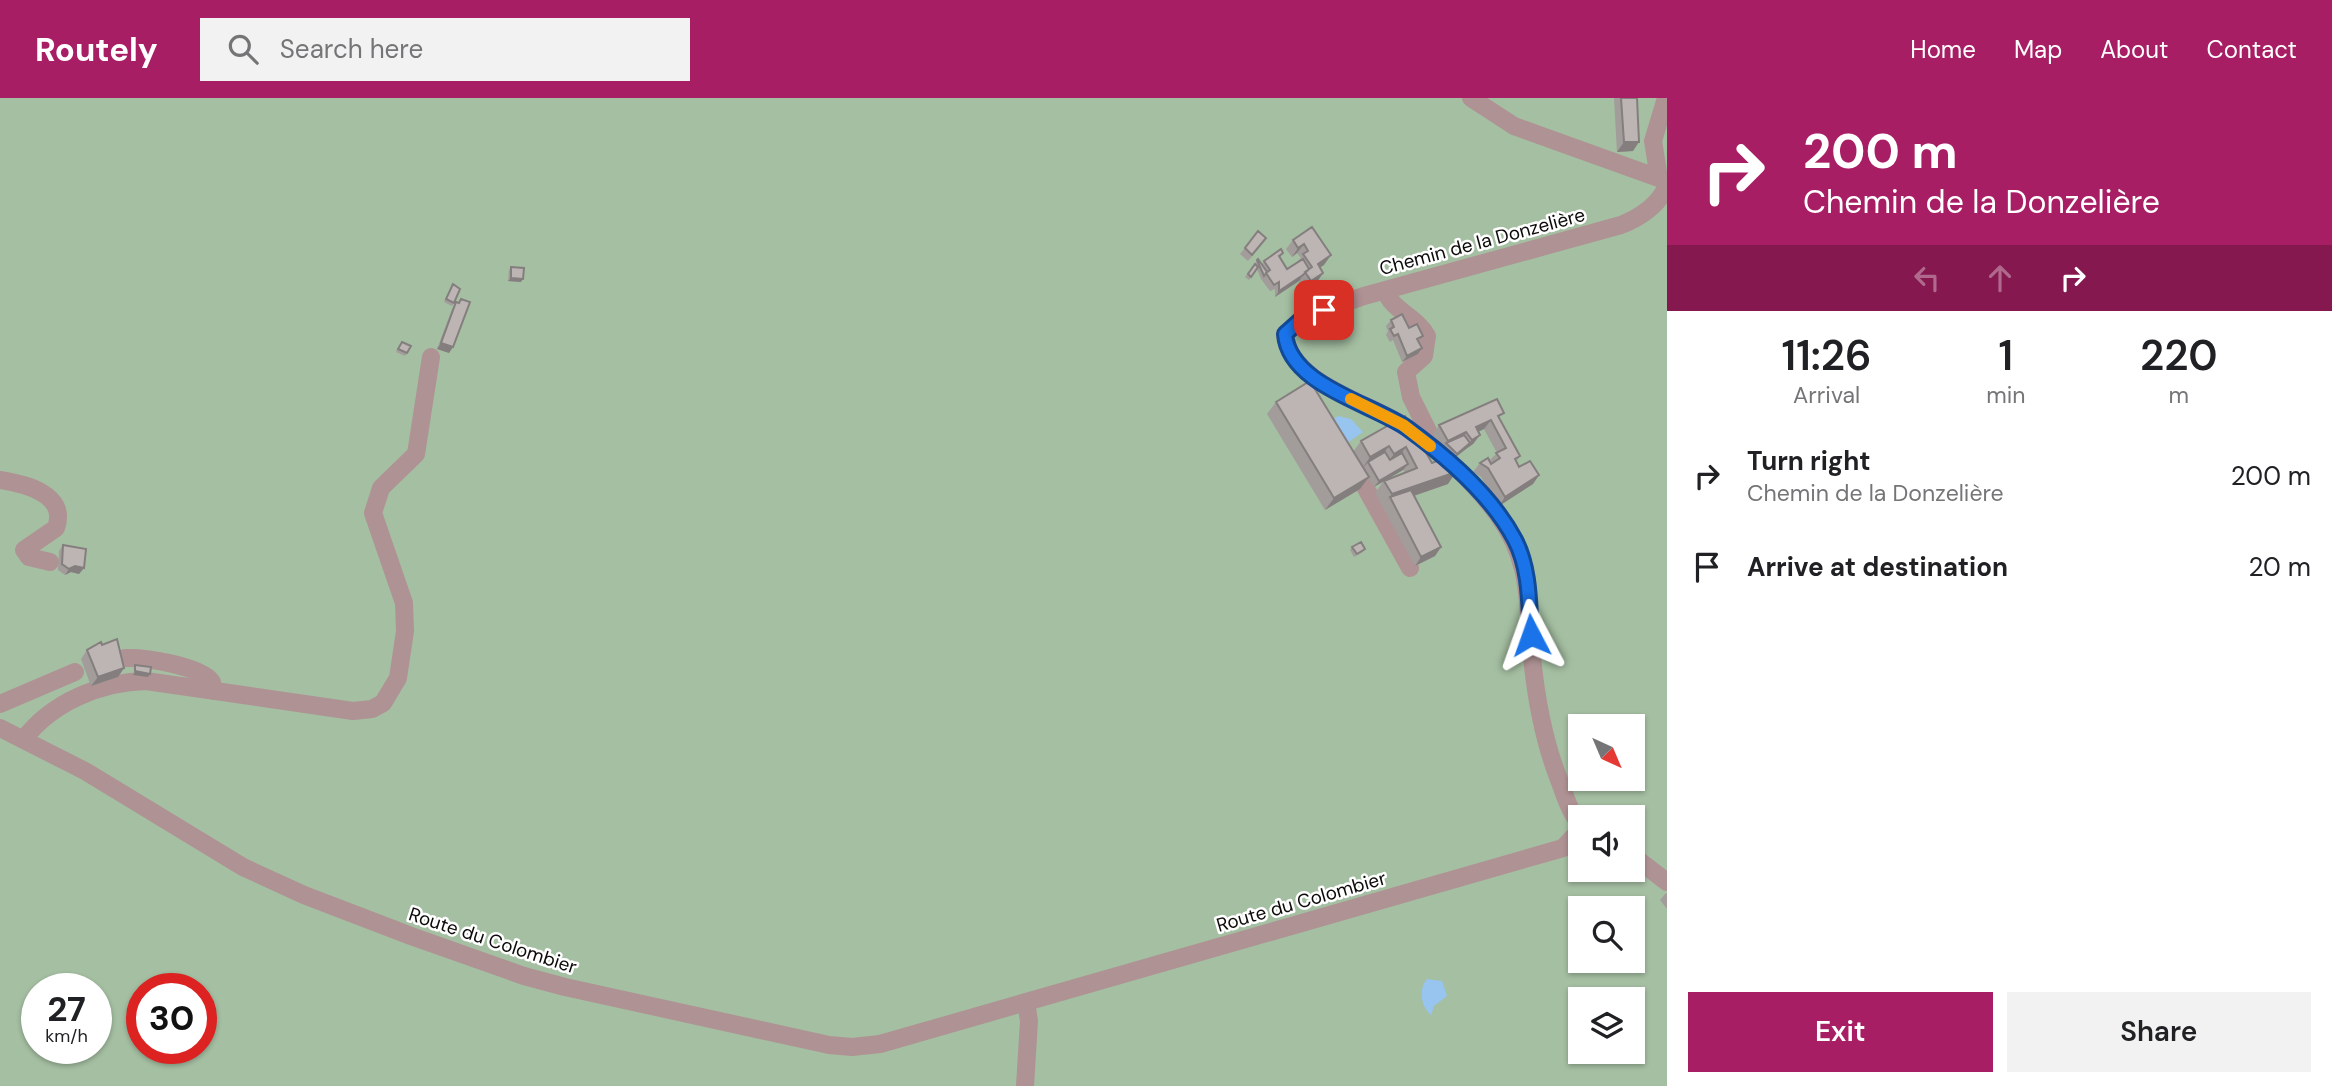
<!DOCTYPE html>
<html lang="en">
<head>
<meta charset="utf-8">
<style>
  body { margin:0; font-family:"DM Sans",sans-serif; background:#f2f2f2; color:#202124; height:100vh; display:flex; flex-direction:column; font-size:26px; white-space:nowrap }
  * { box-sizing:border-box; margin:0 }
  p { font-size:23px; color:#757577 }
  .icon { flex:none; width:38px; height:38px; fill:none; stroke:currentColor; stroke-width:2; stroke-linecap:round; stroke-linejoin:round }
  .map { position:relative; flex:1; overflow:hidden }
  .sheet { display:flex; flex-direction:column; background:#fff; width:665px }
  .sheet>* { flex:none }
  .guide { background:#a81e64; color:#fff; overflow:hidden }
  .needle { width:46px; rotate:136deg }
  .tools { position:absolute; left:1568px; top:616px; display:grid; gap:14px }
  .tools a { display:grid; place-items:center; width:77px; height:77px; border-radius:0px; background:#fff; box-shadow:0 2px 5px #0004; font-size:35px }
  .speed { position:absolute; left:21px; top:875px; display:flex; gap:14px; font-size:35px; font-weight:700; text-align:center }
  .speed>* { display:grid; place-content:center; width:91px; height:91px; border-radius:50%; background:#fff; box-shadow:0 2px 5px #0004; line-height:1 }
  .speed small { font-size:18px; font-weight:400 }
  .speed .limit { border:10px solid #d22; background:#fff; color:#111 }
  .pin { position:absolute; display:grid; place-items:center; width:60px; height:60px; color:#fff; margin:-30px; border-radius:14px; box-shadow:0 4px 10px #0006 }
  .me { position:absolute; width:77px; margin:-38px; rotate:356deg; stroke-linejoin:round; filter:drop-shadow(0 0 5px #0008) }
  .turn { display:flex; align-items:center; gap:24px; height:147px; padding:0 21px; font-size:32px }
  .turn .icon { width:91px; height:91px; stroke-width:2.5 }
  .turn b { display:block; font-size:49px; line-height:60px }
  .lanes { display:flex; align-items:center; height:66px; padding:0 21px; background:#0003; justify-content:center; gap:35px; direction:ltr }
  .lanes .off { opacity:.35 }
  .eta { display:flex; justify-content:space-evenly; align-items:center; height:119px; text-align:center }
  .eta b { font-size:42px; font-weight:600; line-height:49px }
  .action { display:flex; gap:14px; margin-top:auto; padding:14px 21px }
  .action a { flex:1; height:80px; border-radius:0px; background:#a81e64; color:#fff; font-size:28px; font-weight:600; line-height:80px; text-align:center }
  .action a+a { background:#f2f2f2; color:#202124 }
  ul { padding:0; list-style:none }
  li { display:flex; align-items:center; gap:21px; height:91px; padding:0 21px }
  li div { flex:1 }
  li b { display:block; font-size:26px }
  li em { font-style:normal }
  header { display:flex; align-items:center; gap:42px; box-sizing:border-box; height:98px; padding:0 35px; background:#a81e64; color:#fff }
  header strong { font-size:33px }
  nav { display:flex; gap:38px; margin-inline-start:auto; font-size:24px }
  .search { width:490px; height:63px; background:#f2f2f2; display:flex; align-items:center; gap:18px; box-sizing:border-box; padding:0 24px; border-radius:0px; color:#757577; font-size:26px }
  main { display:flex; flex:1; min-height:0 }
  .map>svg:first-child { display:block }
  .green { fill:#a5bfa2; fill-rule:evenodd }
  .water { fill:#98c4f0 }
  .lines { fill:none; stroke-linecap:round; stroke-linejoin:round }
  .minor { stroke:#af9294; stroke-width:18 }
  .wall { fill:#a29c9b; fill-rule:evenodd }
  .shaded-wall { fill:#847f7e }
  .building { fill:#bcb5b4; stroke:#847f7e; stroke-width:2 }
  .route-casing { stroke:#114b97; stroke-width:18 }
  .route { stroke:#1a73e8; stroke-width:12 }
  .slow { stroke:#f59e0b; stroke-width:12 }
  .labels { text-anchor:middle; stroke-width:5; stroke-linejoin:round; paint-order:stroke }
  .street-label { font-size:19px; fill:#0d0b0a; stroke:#fff }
</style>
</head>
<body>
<header>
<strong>Routely</strong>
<div class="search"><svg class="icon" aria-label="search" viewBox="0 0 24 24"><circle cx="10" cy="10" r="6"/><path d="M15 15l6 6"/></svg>Search here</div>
<nav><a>Home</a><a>Map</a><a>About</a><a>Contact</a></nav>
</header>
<main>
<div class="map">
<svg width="1667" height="988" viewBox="0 0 1667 988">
  <rect width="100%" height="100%" fill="#e6e0dd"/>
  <path class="green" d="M0,0h1667v988h-1667zM1580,628h53v53h-53zM1580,719h53v53h-53zM1580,810h53v53h-53zM37,891h59v59h-59zM142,891h59v59h-59zM1580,901h53v53h-53z"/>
  <path class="water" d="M1338,318l13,3 12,13 -16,11 -15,-23z
    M1427,881l15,2 5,15 -13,10 -3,9c-10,-8 -13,-26 -4,-36z"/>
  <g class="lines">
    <path class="minor" d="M1471,0l43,28 153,55
      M1659,80l-6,-37 13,-43
      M1385,192c6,20 32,27 42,46l-3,20 -18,16 5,25 17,34 -3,10
      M1353,367l57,103
      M0,382c25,4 68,14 56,48l-32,22 5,7 21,5
      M125,560c19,-1 76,8 87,24l1,9
      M0,606l75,-32
      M0,630l85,43 158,96 61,28 107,41 113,40 41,11 264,58 23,2 28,-3 683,-196 17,-18
      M24,641c28,-37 77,-57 122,-58l207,30 19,-2 11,-6 15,-25 7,-47 -1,-28 -31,-90 8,-25 35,-34 15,-97
      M1580,726c-11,-13 -16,-31 -22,-47 -15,-39 -22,-79 -26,-120 -5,-54 0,-95 -34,-142 -24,-33 -58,-64 -92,-88 -36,-24 -117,-43 -121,-93l19,-17 60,-21 257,-71c20,-8 37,-19 46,-39
      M1633,758l34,26
      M1025,988l4,-65 -3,-19"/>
  </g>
  <path class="wall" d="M1614,0h23l-4,53 -16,1z
    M1312,129l12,38 -4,2 3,6 -6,9 -13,8 -5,-9 -24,16v-8l-5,2 -9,-12 -4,-10 -8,11 -4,-3 10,-13 2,-4 5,4 2,-3 19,-8 -3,5 7,11 10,-7 4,-4 -4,-5 -5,4 -6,-8 7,-9z
    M1266,140l-18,23 -8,-7 5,-6z
    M511,169l10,15 -13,-1 1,-11z
    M453,186l1,19 -2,3 -8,-4z
    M461,201l-8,48 -4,6 -12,-4 15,-40 4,-7 2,1z
    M1391,222l28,22 -1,12 -16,8 -9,-22 -3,2 -4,-7 2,-4 -2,-5z
    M402,244l9,4 -6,10 -9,-4z
    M1276,304l77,50 8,-11 44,-25 27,47 16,-7 -7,-6 -8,-16 6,-9 60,-6 21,37 -4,6 3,5 20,8 -6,9 -34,22 -18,-29 -8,-5 7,-9 9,-2 8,-8 -13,-24 -6,3 2,3 -7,9 -7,5 -14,11 -2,-2 -2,26 -34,12 27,51 -6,9 -20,10 -40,-73 8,-11 -9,5 -6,-10 -8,12 -35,21 -58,-96zM1403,372l2,2 -17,7z
    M63,447l21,23 -5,6 -8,-2 -6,3 -7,-5 1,-19z
    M1352,449l13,2 -2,3 -9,5 -4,-7z
    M102,547l22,23 -6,9 -27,9 -10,-27 6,-9z
    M1667,795v16l-7,-9 5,-6z"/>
  <path class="shaded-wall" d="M1624,44h15l-6,9 -16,1z
    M1304,146l-7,9 -5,4 6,-9z
    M1331,157l-7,10 -13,8 7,-9z
    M1323,175l-6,9 -13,8 7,-9z
    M1303,177l-4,6 -24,16 4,-6z
    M511,180l12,1 -2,3 -13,-1z
    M441,245l12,4 -4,6 -12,-4z
    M1422,250l-4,6 -16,8 5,-6z
    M1491,322l-7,9 -15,7 7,-9z
    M1466,334l-6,9 -14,2 -5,7 7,-9z
    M1480,337l-7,9 -7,5 -14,11 5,-6 15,-14z
    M1389,348l-9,12 -12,4 -6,7 8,-12z
    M1406,349l-9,12 -12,7 9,-12z
    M1408,366l-5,6 -29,17 5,-6z
    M1456,374l-8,12 -55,19 -3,-6 -7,9 9,-12z
    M1539,377l-6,9 -34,22 6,-9z
    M1369,379l-9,12 -35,21 9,-12z
    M1441,449l-6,9 -20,10 6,-9z
    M75,468l9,2 -5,6 -8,-2 -6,3 4,-6z
    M124,570l-6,9 -27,9 7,-9z
    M135,573l15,3 -2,3 -15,-2z"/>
  <path class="building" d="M1621,0h16l2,44h-15z
    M1312,129l19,28 -13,9 5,9 -12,8 -6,-9 7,-5 -9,-13 5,-3 -4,-7 -6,4 -5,-8z
    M1258,133l8,7 -14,17 -7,-7z
    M1281,151l2,4 -4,3 8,13 16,-10 6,10 -6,6 -24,16v-9l-5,3 -8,-12 4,-3 -6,-9z
    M1258,161l9,13 -3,4 -7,-16z
    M1255,166l3,3 -7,10 -3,-3z
    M511,169l13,1 -1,11 -12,-1z
    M453,186l7,5 -6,14 -8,-4z
    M461,201l9,3 -17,45 -12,-4 15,-41 3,1z
    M1402,216l7,14 8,-4 6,12 -6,3 5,9 -15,8 -9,-22 -4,2 -4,-7 4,-2 -3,-7z
    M402,244l9,4 -4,7 -9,-4z
    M1310,283l59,96 -35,21 -58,-96z
    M1497,301l7,14 -6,3 22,40 -5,3 4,8 11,-6 9,14 -34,22 -17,-29 -8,-5 8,-5 3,6 9,-6 -4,-5 10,-5 -15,-28 -15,7 4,8 -8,5 -6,-8 -18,9 -9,-16z
    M1405,318l27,47 17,-7 7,16 -64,22 -8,-13 33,-13 -11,-21 -12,7 -5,-8 -19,11 -9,-16z
    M1464,337l6,8 -13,11 -11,-11z
    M1385,354l5,8 12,-7 6,11 -29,17 -11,-19z
    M1411,392l30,57 -20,10 -31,-60z
    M1361,444l4,7 -8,5 -5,-7z
    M63,447l23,4 -2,19 -9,-2 -6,3 -7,-5z
    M117,541l7,29 -26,9 -11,-27 14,-8 1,3z
    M135,567l16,2 -1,7 -15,-3z"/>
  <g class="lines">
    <defs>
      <path id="route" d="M1324,212l-20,7 -19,17c4,51 86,69 122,94 40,29 85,68 108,112 15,29 14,63 16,95"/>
    </defs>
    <use href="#route" class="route-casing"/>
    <use href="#route" class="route"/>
    <path class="slow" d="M1351,301l52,26 27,21"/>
  </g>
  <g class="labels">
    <g class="street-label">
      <text transform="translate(1482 143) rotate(-15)" y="7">Chemin de la Donzelière</text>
      <text transform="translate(1301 803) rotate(-16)" y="7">Route du Colombier</text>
      <text transform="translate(493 842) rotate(18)" y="7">Route du Colombier</text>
    </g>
  </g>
</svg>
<div class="tools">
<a><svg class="needle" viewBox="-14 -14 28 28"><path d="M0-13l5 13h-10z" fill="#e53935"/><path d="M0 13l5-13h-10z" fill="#757577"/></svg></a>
<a><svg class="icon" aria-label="sound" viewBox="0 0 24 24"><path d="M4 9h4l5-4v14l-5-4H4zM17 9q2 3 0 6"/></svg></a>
<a><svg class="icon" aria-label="search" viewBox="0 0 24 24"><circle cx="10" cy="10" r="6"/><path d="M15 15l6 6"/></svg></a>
<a><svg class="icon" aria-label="layers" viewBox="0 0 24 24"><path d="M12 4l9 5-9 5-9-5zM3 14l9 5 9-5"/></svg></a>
</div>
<div class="speed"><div>27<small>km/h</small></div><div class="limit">30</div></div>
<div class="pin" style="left:1324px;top:212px;background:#d93025"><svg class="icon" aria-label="arrive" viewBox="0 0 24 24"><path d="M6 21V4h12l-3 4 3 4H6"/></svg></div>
<svg class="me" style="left:1531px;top:537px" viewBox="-20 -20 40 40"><path d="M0-17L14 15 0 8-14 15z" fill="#1a73e8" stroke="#fff" stroke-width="4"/></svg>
</div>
<section class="sheet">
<div class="guide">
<div class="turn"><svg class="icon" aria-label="right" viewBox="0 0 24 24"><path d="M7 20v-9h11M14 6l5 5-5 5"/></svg><div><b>200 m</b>Chemin de la Donzelière</div></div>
<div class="lanes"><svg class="icon off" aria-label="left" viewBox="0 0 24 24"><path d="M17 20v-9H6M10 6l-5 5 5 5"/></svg><svg class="icon off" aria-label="ahead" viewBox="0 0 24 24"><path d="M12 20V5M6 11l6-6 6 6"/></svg><svg class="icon" aria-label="right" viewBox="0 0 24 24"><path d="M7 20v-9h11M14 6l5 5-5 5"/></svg></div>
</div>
<div class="eta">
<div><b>11:26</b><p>Arrival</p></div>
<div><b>1</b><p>min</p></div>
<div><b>220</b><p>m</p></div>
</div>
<ul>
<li><svg class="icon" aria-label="right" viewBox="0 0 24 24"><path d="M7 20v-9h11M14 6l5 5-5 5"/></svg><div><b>Turn right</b><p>Chemin de la Donzelière</p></div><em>200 m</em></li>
<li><svg class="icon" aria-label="arrive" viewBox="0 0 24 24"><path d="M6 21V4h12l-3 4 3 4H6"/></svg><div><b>Arrive at destination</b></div><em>20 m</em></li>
</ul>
<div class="action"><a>Exit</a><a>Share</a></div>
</section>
</main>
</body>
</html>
